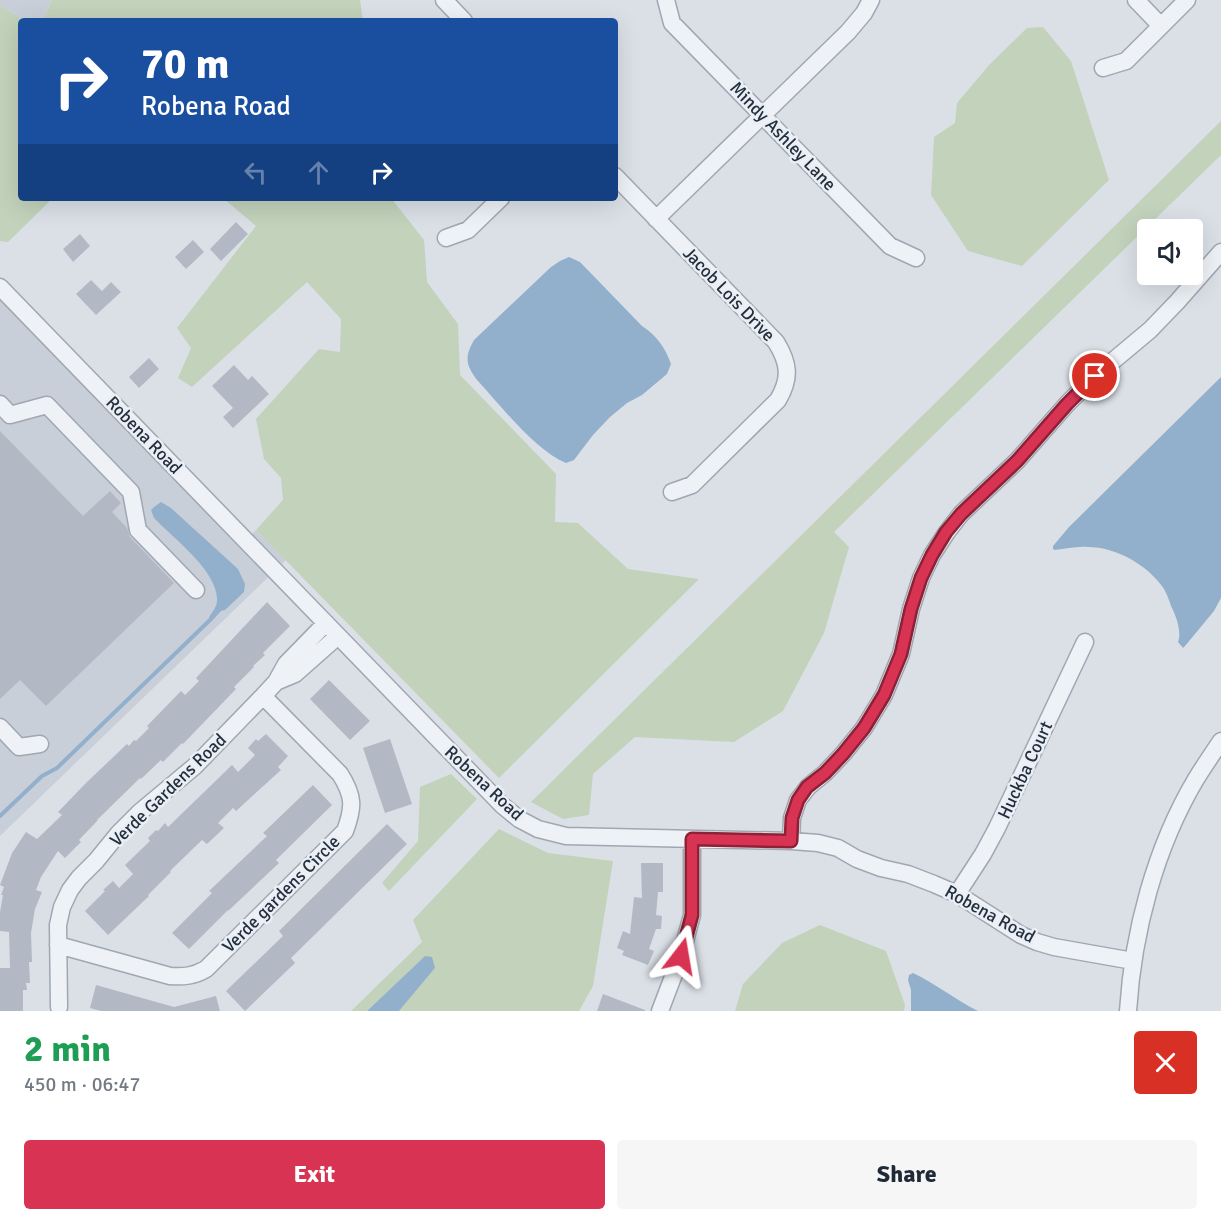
<!DOCTYPE html>
<html lang="en">
<head>
<meta charset="utf-8">
<style>
  body { margin:0; font-family:Signika,sans-serif; background:#f6f6f7; color:#1f2937; height:100vh; display:flex; flex-direction:column; font-size:22px; white-space:nowrap }
  * { box-sizing:border-box; margin:0 }
  p { font-size:20px; color:#747a83 }
  .icon { flex:none; width:33px; height:33px; fill:none; stroke:currentColor; stroke-width:2; stroke-linecap:round; stroke-linejoin:round }
  .map { position:relative; height:1011px; overflow:hidden }
  .drawer { display:flex; flex-direction:column; background:#fff; flex:1 }
  .drawer>* { flex:none }
  .banner { position:absolute; left:18px; top:18px; width:600px; height:183px; border-radius:6px; box-shadow:0 6px 24px #0002; background:#1a4fa0; color:#fff; overflow:hidden }
  .tools { position:absolute; left:1137px; top:219px; display:grid; gap:12px }
  .tools a { display:grid; place-items:center; width:66px; height:66px; border-radius:6px; background:#fff; box-shadow:0 6px 24px #0002; font-size:30px }
  .pin { position:absolute; display:grid; place-items:center; width:51px; height:51px; color:#fff; margin:-26px; border:3px solid #fff; border-radius:50%; box-shadow:0 2px 6px #0007 }
  .me { position:absolute; width:66px; margin:-33px; rotate:14deg; stroke-linejoin:round; filter:drop-shadow(0 0 4px #0008) }
  .turn { display:flex; align-items:center; gap:21px; height:126px; padding:0 24px; font-size:27px }
  .turn .icon { width:78px; height:78px; stroke-width:2.5 }
  .turn b { display:block; font-size:42px; line-height:51px }
  .lanes { display:flex; align-items:center; height:57px; padding:0 24px; background:#0003; justify-content:center; gap:30px; direction:ltr }
  .lanes .off { opacity:.35 }
  .round { display:grid; place-items:center; flex:none; width:63px; height:63px; border-radius:6px; background:#f6f6f7 }
  .summary { display:flex; align-items:center; justify-content:space-between; height:102px; padding:0 24px }
  h1 { font-size:36px; font-weight:800; line-height:45px; color:#1e9e55 }
  .cta { display:flex; gap:12px; margin-top:auto; padding:12px 24px }
  .cta a { flex:1; height:69px; border-radius:6px; background:#d93353; color:#fff; font-size:24px; font-weight:800; line-height:69px; text-align:center }
  .cta a+a { background:#f6f6f7; color:#1f2937 }
  .map>svg:first-child { display:block }
  .built { fill:#c9cfd9 }
  .green { fill:#c2d2bb }
  .water { fill:#92b0cb }
  .lines { fill:none; stroke-linecap:round; stroke-linejoin:round }
  .stream { stroke:#92b0cb; stroke-width:4 }
  .building { fill:#b2b9c4 }
  .minor-casing { stroke:#a0a7b1; stroke-width:19 }
  .minor { stroke:#eef1f5; stroke-width:16 }
  .route-casing { stroke:#8d2136; stroke-width:15 }
  .route { stroke:#d93353; stroke-width:10 }
  .labels { text-anchor:middle; stroke-width:5; stroke-linejoin:round; paint-order:stroke }
  .street-label { font-size:18px; fill:#242f3e; stroke:#eaeff5 }
</style>
</head>
<body>
<div class="map">
<svg width="1221" height="1011" viewBox="0 0 1221 1011">
  <rect width="100%" height="100%" fill="#dbe0e7"/>
  <path class="built" d="M0,0h52l-9,21h-18l-25,-16z
    M0,279l250,257 6,-6 30,30 -286,276z"/>
  <path class="green" d="M52,0h308l3,21h-320z
    M0,5l25,16h-4v177h32l-45,44 -8,-1z
    M1043,27l28,34 38,119 -87,86 -54,-15 -37,-56 3,-58 21,-14 2,-20 33,-39 37,-36z
    M1221,121v34l-387,377 15,15 -25,86 -41,78 -49,31 -99,-5 -42,37 -4,41 -26,4 -32,-17z
    M223,198h168l33,42 3,42 31,42 2,51 96,99 -1,48 23,1 50,46 71,10 -200,199 -243,-248 27,-30 -2,-22 -17,-19 -8,-40 63,-70 21,3 1,-33 -34,-37 -115,105 -14,-9 13,-30 -14,-20 79,-102z
    M451,774l26,25 -88,92 -7,-8 36,-42 2,-54z
    M499,829l49,24 65,8 -20,125 -14,25h-180l36,-43 -10,-12 -58,55h-16l71,-69 -9,-22z
    M820,925l66,26 19,54 -1,6h-169l8,-27 39,-41z"/>
  <path class="water" d="M569,257l11,5 62,64c15,10 23,21 29,38l-4,10 -25,21 -15,8 -17,14 -17,18 -19,25 -8,3c-31,-13 -65,-57 -89,-83 -11,-15 -13,-22 -3,-40l77,-73 9,-6z
    M1221,377v221l-7,13 -29,35 -2,2 -5,-6c4,-11 -2,-26 -7,-36 -2,-6 -4,-12 -7,-17 -16,-24 -48,-42 -76,-42 -11,-1 -22,2 -33,3l-2,-1v-3l16,-19z
    M161,502l10,6 67,61 7,15 -1,8 -19,18 -4,1 -9,10 -3,-4c3,-4 8,-11 8,-16 2,-29 -44,-63 -63,-83l-3,-8 3,-3z
    M425,956l7,1 3,11 -36,43h-32z
    M913,973c23,11 43,27 65,38h-67v-21l-3,-10 1,-5z"/>
  <g class="lines">
    <path class="stream" d="M0,816l42,-40 15,-8 154,-149"/>
  </g>
  <path class="building" d="M236,222l12,12 -27,27 -11,-12z
    M80,234l10,12 -17,16 -10,-13z
    M193,240l11,12 -18,17 -11,-12z
    M91,280l11,11 9,-9 10,10 -25,23 -20,-21z
    M149,358l10,11 -20,19 -10,-11z
    M234,365l14,15 4,-4 17,18 -36,34 -10,-11 10,-9 -21,-22z
    M0,431l83,85 27,-25 11,12 -9,9 15,16 3,9 44,46 -128,123 -26,-26 -20,19z
    M267,602l23,24 -27,27 2,2 -12,11 1,1 -20,20 2,2 -53,55 -1,-1 -19,19 -2,-2 -20,19 -1,-1 -43,42h1l-19,20 2,2 -16,16 -7,-7 -17,26 -5,13 6,2 -7,17 -4,24 1,29h-3l1,21h-4l1,7h-4v21h-23v-43h10l-1,-36 -9,-1v-19l3,-17h-2l3,-8 -4,-2 12,-32 14,-21 11,7 25,-24 -4,-3 29,-30 40,-38 2,2 5,-6 2,1 13,-13 -2,-2 34,-35 4,4 14,-14 -3,-3z
    M329,680l41,41 -20,19 -40,-41z
    M266,734l22,22 -10,11 3,3 -45,41 -3,-3 -15,15 6,5 -17,16 -5,-4 -32,31 1,1 -23,23 1,1 -41,39 -23,-24 20,-20 -2,-1 10,-9 6,7 14,-14 -8,-9 25,-24 -2,-3 8,-8 2,1 7,-8 3,4 64,-62 6,7 17,-17 -7,-7 8,-9 2,2z
    M390,739l22,65 -27,9 -22,-65z
    M313,785l19,20 -56,55 3,3 -51,48v-1l-39,39 -17,-16 40,-40 -3,-2 58,-55 -4,-3z
    M387,824l20,20 -116,114 4,5 -50,48 -19,-20 57,-55 -4,-5z
    M641,863h22v29h-5l-2,23 6,1 -1,13h-5l-7,20 5,2 -6,14 -26,-10 2,-4 -7,-3 6,-17 7,3 4,-37 8,1z
    M96,985l78,22 42,-11 4,15h-119l-11,-3z
    M603,994l42,16v1h-48z"/>
  <g class="lines">
    <defs>
      <path id="minor" d="M444,0l20,21
        M666,0l6,23 218,223 26,12
        M1136,0l25,26
        M1103,68l23,-7 61,-61
        M615,176l161,166c13,21 15,36 2,58l-86,85 -20,7
        M656,219l192,-187 16,-19 7,-13
        M446,238l22,-8 33,-32
        M0,287l502,518 17,14 19,10 28,7 225,5 27,2 20,5 19,11 24,9 27,6 26,10 23,10 64,41 16,7 17,5 79,14
        M0,404l10,11 37,-10 84,87 7,38 58,60
        M276,682l19,-8 43,-38
        M0,727l19,20 21,-3
        M791,841l1,-23 6,-18 10,-13 17,-14 18,-19 21,-26 20,-33 17,-41 10,-45 10,-31 11,-23 15,-23 14,-18 56,-53 50,-57 28,-28 55,-46 27,-28 44,-50
        M957,894l26,-40 14,-26 88,-186
        M58,945l112,31c14,1 24,0 36,-7l139,-138c9,-24 9,-35 -5,-57l-77,-78
        M59,1007l-1,-82 4,-18 8,-17 9,-12 17,-17 22,-27 22,-22 55,-46 68,-70 13,-14 10,-18 40,-41
        M660,1011l21,-55 11,-41v-76
        M1128,1011c5,-79 27,-163 68,-232 8,-13 17,-26 25,-38"/>
    </defs>
    <use href="#minor" class="minor-casing"/>
    <use href="#minor" class="minor"/>
  </g>
  <g class="lines">
    <defs>
      <path id="route" d="M681,956l11,-41v-76l99,2 1,-23 6,-18 9,-13 18,-14 18,-19 21,-26 20,-33 17,-41 10,-45 10,-31 11,-23 14,-23 15,-18 56,-53 50,-57 28,-28"/>
    </defs>
    <use href="#route" class="route-casing"/>
    <use href="#route" class="route"/>
  </g>
  <g class="labels">
    <g class="street-label">
      <text transform="translate(783 136) rotate(46)" y="6">Mindy Ashley Lane</text>
      <text transform="translate(729 294) rotate(46)" y="6">Jacob Lois Drive</text>
      <text transform="translate(144 435) rotate(46)" y="6">Robena Road</text>
      <text transform="translate(1025 770) rotate(-65)" y="6">Huckba Court</text>
      <text transform="translate(484 783) rotate(43)" y="6">Robena Road</text>
      <text transform="translate(168 790) rotate(-44)" y="6">Verde Gardens Road</text>
      <text transform="translate(281 894) rotate(-45)" y="6">Verde gardens Circle</text>
      <text transform="translate(990 914) rotate(29)" y="6">Robena Road</text>
    </g>
  </g>
</svg>
<div class="tools">
<a><svg class="icon" aria-label="sound" viewBox="0 0 24 24"><path d="M4 9h4l5-4v14l-5-4H4zM17 9q2 3 0 6"/></svg></a>
</div>
<div class="pin" style="left:1095px;top:376px;background:#d93025"><svg class="icon" aria-label="arrive" viewBox="0 0 24 24"><path d="M6 21V4h12l-3 4 3 4H6"/></svg></div>
<svg class="me" style="left:681px;top:956px" viewBox="-20 -20 40 40"><path d="M0-17L14 15 0 8-14 15z" fill="#d93353" stroke="#fff" stroke-width="4"/></svg>
<div class="banner">
<div class="turn"><svg class="icon" aria-label="right" viewBox="0 0 24 24"><path d="M7 20v-9h11M14 6l5 5-5 5"/></svg><div><b>70 m</b>Robena Road</div></div>
<div class="lanes"><svg class="icon off" aria-label="left" viewBox="0 0 24 24"><path d="M17 20v-9H6M10 6l-5 5 5 5"/></svg><svg class="icon off" aria-label="ahead" viewBox="0 0 24 24"><path d="M12 20V5M6 11l6-6 6 6"/></svg><svg class="icon" aria-label="right" viewBox="0 0 24 24"><path d="M7 20v-9h11M14 6l5 5-5 5"/></svg></div>
</div>
</div>
<section class="drawer">
<div class="summary"><div><h1>2 min</h1><p>450 m · 06:47</p></div><a class="round" style="background:#d93025;color:#fff"><svg class="icon" aria-label="close" viewBox="0 0 24 24"><path d="M6 6l12 12M18 6L6 18"/></svg></a></div>
<div class="cta"><a>Exit</a><a>Share</a></div>
</section>
</body>
</html>
